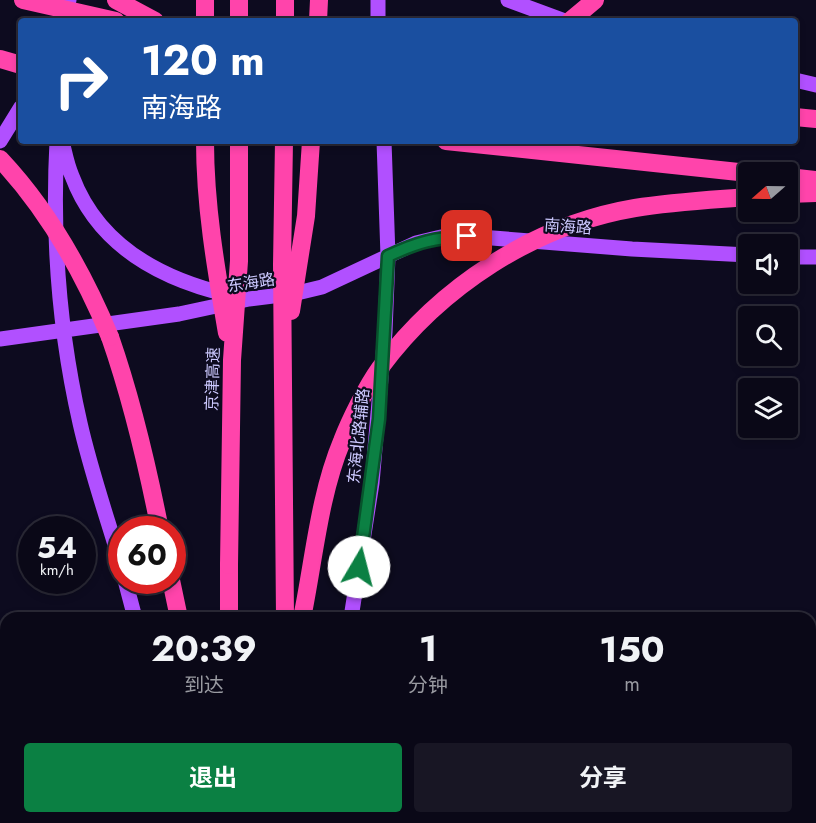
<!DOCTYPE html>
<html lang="zh">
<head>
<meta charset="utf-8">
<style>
  body { margin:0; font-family:Jost,"Noto Sans SC",sans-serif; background:#181624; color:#f1f3f6; height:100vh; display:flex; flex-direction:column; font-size:22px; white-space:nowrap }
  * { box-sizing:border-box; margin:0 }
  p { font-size:20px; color:#999aa1 }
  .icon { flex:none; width:33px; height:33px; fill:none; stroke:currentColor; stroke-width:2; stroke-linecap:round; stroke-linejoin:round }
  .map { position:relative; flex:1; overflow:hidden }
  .drawer { position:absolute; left:0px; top:612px; width:816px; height:212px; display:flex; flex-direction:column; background:#0a0817; border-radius:18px 18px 0 0; box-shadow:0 3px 9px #0003,0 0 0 2px #2a2936 }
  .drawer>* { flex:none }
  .guide { position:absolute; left:18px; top:18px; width:780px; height:126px; border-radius:6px; box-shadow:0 3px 9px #0003,0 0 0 2px #2a2936; background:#1a4fa0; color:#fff; overflow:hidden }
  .needle { width:39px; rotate:250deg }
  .tools { position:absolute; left:738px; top:162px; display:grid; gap:12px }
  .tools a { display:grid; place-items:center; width:60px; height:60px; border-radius:6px; background:#0a0817; box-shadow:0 3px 9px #0003,0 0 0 2px #2a2936; font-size:30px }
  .speed { position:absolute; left:18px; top:516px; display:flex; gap:12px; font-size:30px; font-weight:700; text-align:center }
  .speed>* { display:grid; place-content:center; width:78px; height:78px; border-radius:50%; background:#0a0817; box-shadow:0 3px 9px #0003,0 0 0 2px #2a2936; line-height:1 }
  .speed small { font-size:15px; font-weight:400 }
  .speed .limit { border:9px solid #d22; background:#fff; color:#111 }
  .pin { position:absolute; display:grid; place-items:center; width:51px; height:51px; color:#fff; margin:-26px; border-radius:12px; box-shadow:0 3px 9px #0006 }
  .me { position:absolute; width:66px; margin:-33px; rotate:8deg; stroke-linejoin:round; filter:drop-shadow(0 0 4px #0008) }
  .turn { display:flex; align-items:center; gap:21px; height:126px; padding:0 24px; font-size:27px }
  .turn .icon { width:78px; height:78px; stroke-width:2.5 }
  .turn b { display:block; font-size:42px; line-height:51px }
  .eta { display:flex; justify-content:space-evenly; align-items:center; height:102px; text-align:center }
  .eta b { font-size:36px; font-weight:700; line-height:42px }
  .primary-button { display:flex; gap:12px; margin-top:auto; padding:12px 24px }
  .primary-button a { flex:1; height:69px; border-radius:6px; background:#0b8043; color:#fff; font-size:24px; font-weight:700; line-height:69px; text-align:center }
  .primary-button a+a { background:#181624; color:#f1f3f6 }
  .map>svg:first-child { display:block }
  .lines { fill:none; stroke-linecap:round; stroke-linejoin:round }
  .primary { stroke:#b150ff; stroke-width:15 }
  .highway { stroke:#ff44ab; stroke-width:18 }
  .highway-bridge { stroke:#ff44ab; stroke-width:18 }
  .route-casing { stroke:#07532c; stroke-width:15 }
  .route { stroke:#0b8043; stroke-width:10 }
  .labels { text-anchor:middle; stroke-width:4.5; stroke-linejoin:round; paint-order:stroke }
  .street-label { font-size:16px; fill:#ccc9ff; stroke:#0d0b1f }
</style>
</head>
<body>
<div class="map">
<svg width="816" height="823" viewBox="0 0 816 823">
  <rect width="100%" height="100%" fill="#0d0b1f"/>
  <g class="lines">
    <path class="primary" d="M378,0v21
      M508,0l57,21
      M63,21l6,-21
      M795,80l21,5
      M0,141l21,-34
      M57,141c-5,94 2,190 23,282 11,49 28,97 42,145
      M62,141c3,12 5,24 10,35 26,70 88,103 157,119
      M788,257h28
      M0,339l179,-25 70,-15 48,-6 25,-6 94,-44 25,-6 26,-1 165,13 116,6
      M125,580l10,38
      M351,618l21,-135 13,-151 3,-76 -4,-115
      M169,818v5
      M323,823v-5"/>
    <path class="highway" d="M116,0l39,21
      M205,21v-21
      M239,21v-21
      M285,21v-21
      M318,21l1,-21
      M570,21l25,-21
      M0,59l21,6
      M795,117l21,2
      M446,141l302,32
      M788,177l28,3
      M788,194l28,-1
      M110,337c22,63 37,127 50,193
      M171,580l8,38
      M229,618v-53
      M213,818l1,5
      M287,823v-5"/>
    <path class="highway-bridge" d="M23,0l93,21
      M205,141c0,65 11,128 22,192
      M284,141l-2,124 3,353
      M0,159c48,51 83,113 110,178
      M291,311l15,-95 5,-75
      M229,565l3,-205 7,-99v-120
      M302,618c12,-58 17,-122 40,-177 8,-21 25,-55 38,-73 60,-81 154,-143 255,-160 38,-6 76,-8 113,-11"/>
  </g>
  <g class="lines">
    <defs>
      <path id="route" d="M359,567l20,-148 9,-163c30,-14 46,-18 79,-20"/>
    </defs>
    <use href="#route" class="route-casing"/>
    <use href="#route" class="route"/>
  </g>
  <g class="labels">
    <g class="street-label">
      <text transform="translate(568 226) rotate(4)" y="6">南海路</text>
      <text transform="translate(251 282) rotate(-9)" y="6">东海路</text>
      <text transform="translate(212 379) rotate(-88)" y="6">京津高速</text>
      <text transform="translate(358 436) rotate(-84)" y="6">东海北路辅路</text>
    </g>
  </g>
</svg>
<div class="tools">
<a><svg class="needle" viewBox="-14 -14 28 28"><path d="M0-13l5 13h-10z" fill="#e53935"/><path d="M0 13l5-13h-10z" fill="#999aa1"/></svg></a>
<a><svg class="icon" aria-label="sound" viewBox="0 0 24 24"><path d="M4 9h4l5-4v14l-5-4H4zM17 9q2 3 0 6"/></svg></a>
<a><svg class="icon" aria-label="search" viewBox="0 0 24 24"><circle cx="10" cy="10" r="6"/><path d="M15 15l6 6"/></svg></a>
<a><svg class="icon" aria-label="layers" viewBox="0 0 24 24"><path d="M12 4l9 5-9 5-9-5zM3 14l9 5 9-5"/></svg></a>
</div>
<div class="speed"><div>54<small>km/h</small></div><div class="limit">60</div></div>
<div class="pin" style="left:467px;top:236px;background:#d93025"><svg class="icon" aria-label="arrive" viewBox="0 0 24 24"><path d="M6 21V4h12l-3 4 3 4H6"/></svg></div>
<svg class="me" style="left:359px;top:567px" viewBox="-20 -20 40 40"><circle r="19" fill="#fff"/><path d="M0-13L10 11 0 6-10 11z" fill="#0b8043"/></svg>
<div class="guide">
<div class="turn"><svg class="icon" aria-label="right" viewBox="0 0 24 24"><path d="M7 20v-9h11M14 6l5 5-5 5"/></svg><div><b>120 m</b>南海路</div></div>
</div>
<section class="drawer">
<div class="eta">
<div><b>20:39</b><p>到达</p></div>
<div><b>1</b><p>分钟</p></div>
<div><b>150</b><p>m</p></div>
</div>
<div class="primary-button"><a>退出</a><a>分享</a></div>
</section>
</div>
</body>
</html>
